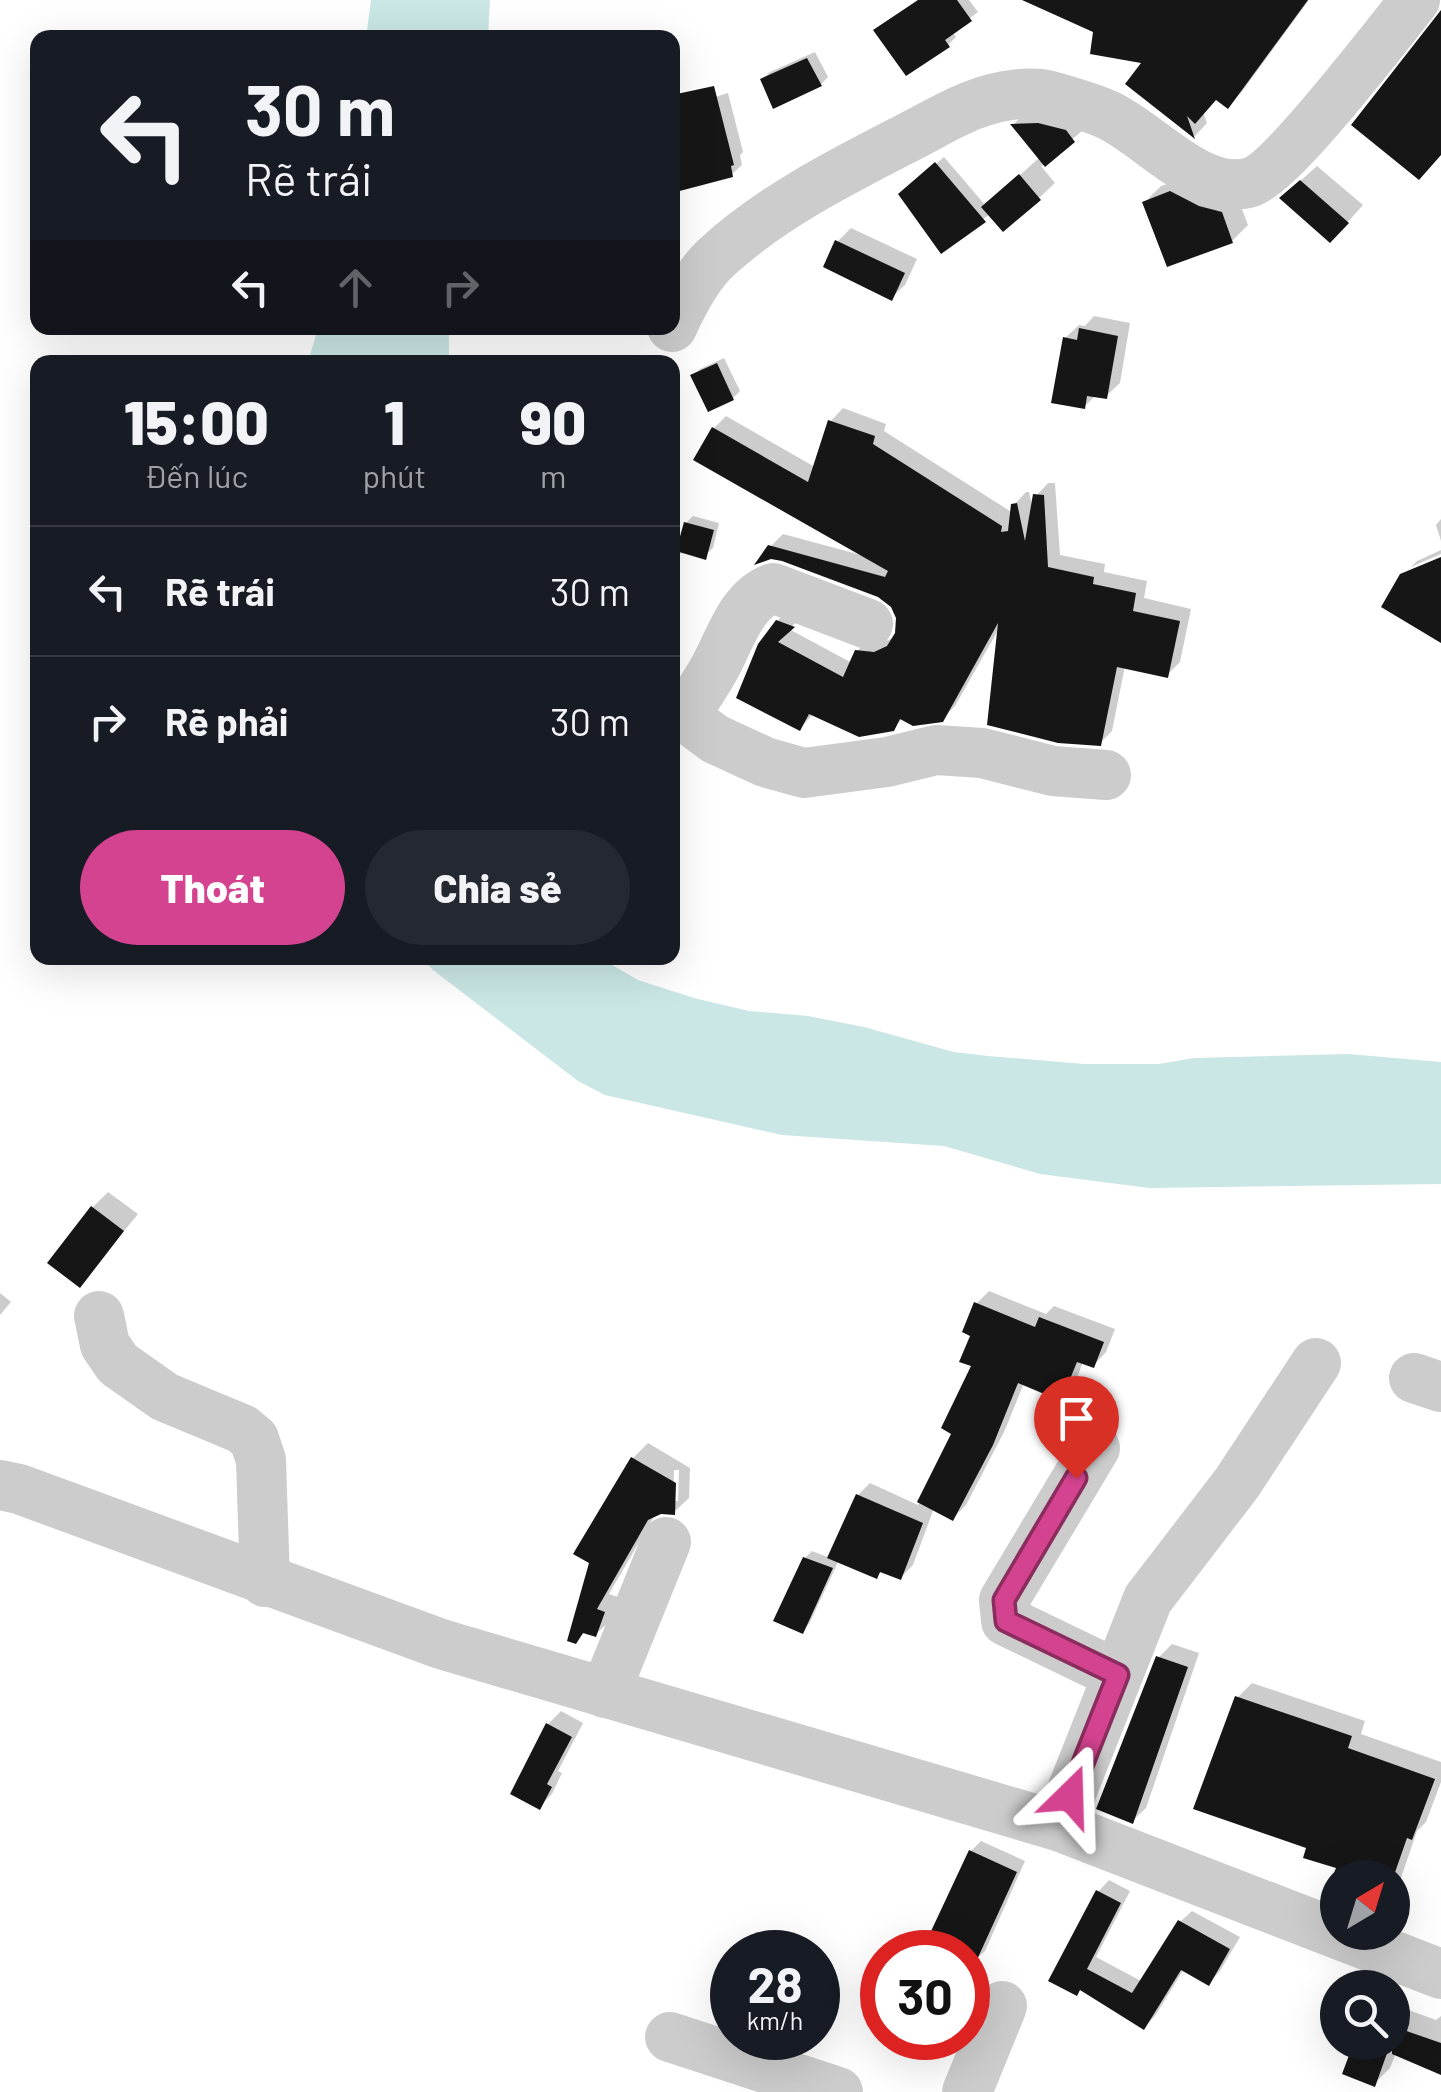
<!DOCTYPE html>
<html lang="vi">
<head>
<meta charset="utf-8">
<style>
  body { margin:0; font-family:Barlow,sans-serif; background:#242831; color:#f1f3f6; height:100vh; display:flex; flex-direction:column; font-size:38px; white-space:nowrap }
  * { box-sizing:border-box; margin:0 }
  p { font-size:32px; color:#9ea1a6 }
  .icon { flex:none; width:55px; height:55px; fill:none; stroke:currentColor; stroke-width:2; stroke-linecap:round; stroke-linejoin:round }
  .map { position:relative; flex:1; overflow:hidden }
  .panel { position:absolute; left:30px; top:355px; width:650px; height:610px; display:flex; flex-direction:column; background:#171b24; border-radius:20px; box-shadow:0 10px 40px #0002 }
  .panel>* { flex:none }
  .hud { position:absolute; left:30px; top:30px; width:650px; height:305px; border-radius:20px; box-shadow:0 10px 40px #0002; background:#171b24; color:#f1f3f6; overflow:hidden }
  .needle { width:65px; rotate:38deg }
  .fabs { position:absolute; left:1320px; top:1860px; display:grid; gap:20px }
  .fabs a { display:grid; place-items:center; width:90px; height:90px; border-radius:50%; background:#171b24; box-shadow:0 10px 40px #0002; font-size:50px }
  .speed { position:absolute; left:710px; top:1930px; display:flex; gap:20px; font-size:50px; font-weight:700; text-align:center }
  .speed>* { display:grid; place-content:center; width:130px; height:130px; border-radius:50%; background:#171b24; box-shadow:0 10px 40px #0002; line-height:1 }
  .speed small { font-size:25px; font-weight:400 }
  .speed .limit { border:15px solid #d22; background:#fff; color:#111 }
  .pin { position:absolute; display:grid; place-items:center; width:85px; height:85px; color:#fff; margin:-102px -42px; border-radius:50% 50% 50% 0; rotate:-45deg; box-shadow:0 0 10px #0007 }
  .pin .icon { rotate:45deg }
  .me { position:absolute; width:110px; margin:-55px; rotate:22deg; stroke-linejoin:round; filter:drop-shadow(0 0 8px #0008) }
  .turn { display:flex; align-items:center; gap:35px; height:210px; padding:0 50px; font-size:45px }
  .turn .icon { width:130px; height:130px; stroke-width:2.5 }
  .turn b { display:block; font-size:70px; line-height:85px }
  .lanes { display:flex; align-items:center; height:95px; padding:0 50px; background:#0003; justify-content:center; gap:50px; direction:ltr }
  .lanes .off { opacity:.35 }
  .eta { display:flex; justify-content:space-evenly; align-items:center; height:170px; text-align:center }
  .eta b { font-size:60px; font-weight:800; line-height:70px }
  .action { display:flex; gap:20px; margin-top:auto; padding:20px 50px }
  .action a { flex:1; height:115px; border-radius:60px; background:#d4438f; color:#fff; font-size:40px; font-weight:800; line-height:115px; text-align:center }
  .action a+a { background:#242831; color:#f1f3f6 }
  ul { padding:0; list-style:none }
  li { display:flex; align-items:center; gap:30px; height:130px; padding:0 50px; border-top:2px solid #363941 }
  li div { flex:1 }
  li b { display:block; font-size:38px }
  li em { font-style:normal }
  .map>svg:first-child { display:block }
  .water { fill:#cae7e5 }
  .shadow { fill:#0003; fill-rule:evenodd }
  .building { fill:#161616 }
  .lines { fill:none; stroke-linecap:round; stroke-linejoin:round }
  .minor { stroke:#ccc; stroke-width:50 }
  .route-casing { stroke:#8a2c5d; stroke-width:25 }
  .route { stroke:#d4438f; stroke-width:18 }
</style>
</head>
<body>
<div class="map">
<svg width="1441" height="2092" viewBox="0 0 1441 2092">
  <rect width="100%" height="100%" fill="#fff"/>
  <path class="water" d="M371,0h119l-2,37h-122z
    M318,328h131v34h-141z
    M422,958h178l38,22 56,18 55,13 59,5 56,11 90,25 34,4 97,8h74l35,-6 154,-4 93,8v122l-292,4 -109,-14 -96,-28 -162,-11 -177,-40 -27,-14 -145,-111z"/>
  <path class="shadow" d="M918,0h51l9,12 -26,20 4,5 -8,8 -42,28 -30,-43z
    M1036,0h273l-68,93 -14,13 -10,-9 -14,15 4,11 -12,13 -67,-53 17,-22z
    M815,52l13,25 -7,7 -59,-4 8,-8z
    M728,93l15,59 -3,3 2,10 -11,10 -51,-67z
    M1028,109l61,16 -48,41 14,17 -16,15 -49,16 -49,37 -32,-64 35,-30 42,49 54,-49 -27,-32z
    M1317,166l46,39 -17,19 -48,-41z
    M1188,177l49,19 11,29 -16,16 -87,-39 16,-16z
    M851,228l66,31 -12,26 -14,13 -65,-32 12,-25z
    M1094,316l36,7 -10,60 -14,13 -10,-1 -12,12 -19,-69 14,-13 6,1z
    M724,358l16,33 -7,7 -40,-22 7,-7z
    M843,408l43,16 -2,7 129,82 1,-8 12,-13h3l4,18 3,-14 12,-13h7l5,72 45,9 -1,8 43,9 -3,17 47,11 -11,53 -13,13 -42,-9 -13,65 -12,12 -99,-118 -46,81 -13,13 -39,-1 -10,10 -80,-14 -13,14 -61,-31 38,-76 13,-12 15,5 -16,15 63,34 5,-12 13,-12 16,2 11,-5 2,-16 -6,-15 -14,-10 -109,-48 13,-13 78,21 -147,-127 12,-12 89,51 16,-46z
    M693,516l26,7 -6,25 -8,7 -27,-2 8,-30z
    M1441,519v22l-5,-16z
    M1441,550v4l-30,13 6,-6z
    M108,1192l30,22 -58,71 13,-78z
    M989,1291l57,23 8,-8 61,23 -9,23 -12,13 -11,-3 -9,23 -13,13 -37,-15 -19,47 -39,75 -13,13 -19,-10 -21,57 -12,12 -18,-7 -6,6 -38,-16 -30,64 -7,7 3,-73 7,-7 18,7 28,-63 12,-12 48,22 36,-72 20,-68 2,-61z
    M0,1293l11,9 -11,13z
    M648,1443l42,25 -1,30 -15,14 -18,1 -47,81 9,3 -7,23 -15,14 -10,-3 -11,11 58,-184zM674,1470h5l-1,31h-5z
    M1172,1644l27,9 -53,155 -14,13 27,-164z
    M1252,1683l113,38 -4,13 80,28v20l-15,40 -9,9 -25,73v-26h-54v22l-11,-4 12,-29 -30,-20 -72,-149z
    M561,1711l22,12 -25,48 4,2 -10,21 -13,13 9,-83z
    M981,1841l44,20 -40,90 -11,10 -6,-3v-6h-12l-27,-12 42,-89z
    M1109,1880l21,11 -34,66 47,25 37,-60 12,-11 48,26 -20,34 -11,12 -25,-14 -29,47 -11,11 -62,-39 16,-96z
    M1392,2004l44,16 5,-4v57l-45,-20 -6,15 -16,16 -17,-42h35z"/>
  <path class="building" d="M918,0h39l15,21 -27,19 5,7 -44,29 -33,-46z
    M1022,0h286l-80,109 -12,-9 -21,24 -8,-8 8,23 -70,-55 16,-21 -51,-9 3,-22z
    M1441,10v145l-22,25 -68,-55z
    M807,58l15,28 -49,23 -13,-30z
    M714,86l20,79 -3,1 2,11 -61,16v-98z
    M1038,123l28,7 9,12 -30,25 -35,-43z
    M935,162l51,60 -45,32 -43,-60z
    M1019,174l22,26 -38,32 -22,-25z
    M1300,180l49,43 -19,20 -51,-45z
    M1170,191l29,15 23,6 11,31 -66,24 -25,-65z
    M835,240l70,33 -13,28 -69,-34z
    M1079,328l39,8 -11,63 -20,-3 -2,13 -34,-6 12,-66 14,3z
    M717,363l17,37 -26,12 -18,-37z
    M828,420l47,16 -2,8 129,82 -1,6 7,-1 3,-27 6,-1 8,38 8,-47 11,1 4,72 46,10 -1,7 43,9 -3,18 47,10 -12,57 -51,-11 -16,79 -43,-3 -71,-18 11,-102 -55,99 -30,4 -13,-7 -6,12 -35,6 -50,-23 -9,17 -64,-33 22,-54 18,-24 19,7 -17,15 65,35 12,-27 19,2 13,-6 8,-13 1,-15 -5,-11 -13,-10 -96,-36 -11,-2 -17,6 14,-20 117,32 3,-6 -195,-111 19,-33 96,55z
    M684,522l30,8 -8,30 -30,-9z
    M1441,557v86l-60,-36 19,-33z
    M91,1206l33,25 -44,57 -33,-25z
    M974,1302l61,25 4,-10 65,25 -10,26 -17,-6 -16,39 -43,-18 -25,62 -40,76 -36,-19 34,-68 -10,-6 30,-62 -12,-4 11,-26 -8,-4z
    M631,1457l45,26 -1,32 -14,-1 -13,6 -51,89 8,3 -9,25 -13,-4 -7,11 -9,-3 22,-78 -16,-9z
    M856,1494l67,29 -22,57 -21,-8 -3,7 -50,-21z
    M803,1557l30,11 -30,66 -30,-13z
    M1156,1656l32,11 -55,157 -37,-15z
    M1235,1696l117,40 -4,12 87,31 -23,61 -5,-2 -14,40h-61l4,-10 -33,-10 3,-10 -113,-39z
    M546,1723l26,14 -25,47 5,3 -12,23 -30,-16z
    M969,1850l48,22 -42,92 -7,-3v-9h-26l-17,-8z
    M1096,1890l25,13 -34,66 45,24 46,-73 52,29 -21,37 -28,-16 -37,60 -64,-40 -3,6 -29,-15z
    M1392,2026l49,17v32l-49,-21z
    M1354,2042h37l-16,45 -33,-13z"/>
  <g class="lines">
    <path class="minor" d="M672,327c11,-24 25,-52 45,-70 54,-50 126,-86 192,-120 22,-11 44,-25 67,-33 21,-8 53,-14 75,-8 18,5 39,11 57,19 41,19 90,79 140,68 32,-7 140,-150 167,-183
      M672,707l43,32 50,23 39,11 83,-11 49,-12 46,3 71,18 53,4
      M684,716c10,-15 21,-31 30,-47 16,-28 26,-69 59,-81l95,36
      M99,1316l6,29 13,19 47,33 77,32 12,10 7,21 4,122
      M1414,1378l27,9
      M1095,1448l-91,152 2,21 112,54
      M0,1485l19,4 422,155 617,182 383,148
      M605,1693l61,-151
      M1058,1826l90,-227 89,-116 79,-120
      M670,2037l168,55
      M967,2092l35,-86"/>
  </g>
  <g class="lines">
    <defs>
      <path id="route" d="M1070,1796l48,-121 -112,-54 -2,-21 72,-122"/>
    </defs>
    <use href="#route" class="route-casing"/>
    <use href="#route" class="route"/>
  </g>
</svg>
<div class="fabs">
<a><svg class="needle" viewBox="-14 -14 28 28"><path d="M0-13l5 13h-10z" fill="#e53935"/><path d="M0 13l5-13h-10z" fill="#9ea1a6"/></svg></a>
<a><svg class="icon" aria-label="search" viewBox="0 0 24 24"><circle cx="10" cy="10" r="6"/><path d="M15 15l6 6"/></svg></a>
</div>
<div class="speed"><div>28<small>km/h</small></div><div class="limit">30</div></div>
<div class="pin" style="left:1076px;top:1478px;background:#d93025"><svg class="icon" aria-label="arrive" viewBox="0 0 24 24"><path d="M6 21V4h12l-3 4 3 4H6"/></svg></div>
<svg class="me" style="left:1070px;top:1796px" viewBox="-20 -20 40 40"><path d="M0-17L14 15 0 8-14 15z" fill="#d4438f" stroke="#fff" stroke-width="4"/></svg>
<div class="hud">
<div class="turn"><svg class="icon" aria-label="left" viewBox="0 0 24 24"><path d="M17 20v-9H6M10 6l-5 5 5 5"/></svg><div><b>30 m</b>Rẽ trái</div></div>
<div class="lanes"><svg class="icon" aria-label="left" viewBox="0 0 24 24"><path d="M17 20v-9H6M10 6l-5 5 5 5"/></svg><svg class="icon off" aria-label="ahead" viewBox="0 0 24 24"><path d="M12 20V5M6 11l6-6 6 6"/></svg><svg class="icon off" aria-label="right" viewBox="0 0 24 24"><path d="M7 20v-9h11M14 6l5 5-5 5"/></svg></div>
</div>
<section class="panel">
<div class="eta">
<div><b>15:00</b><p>Đến lúc</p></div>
<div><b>1</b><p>phút</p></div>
<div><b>90</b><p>m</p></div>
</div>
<ul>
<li><svg class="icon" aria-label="left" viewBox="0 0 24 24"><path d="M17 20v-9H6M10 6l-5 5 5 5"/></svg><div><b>Rẽ trái</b></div><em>30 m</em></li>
<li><svg class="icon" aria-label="right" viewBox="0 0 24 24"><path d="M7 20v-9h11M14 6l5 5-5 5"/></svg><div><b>Rẽ phải</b></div><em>30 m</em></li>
</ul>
<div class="action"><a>Thoát</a><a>Chia sẻ</a></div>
</section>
</div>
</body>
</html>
